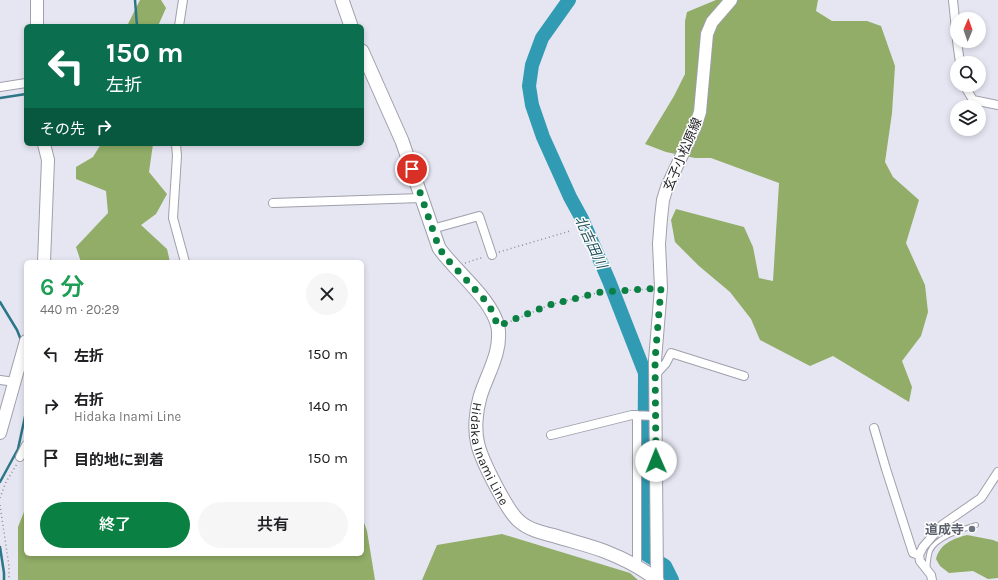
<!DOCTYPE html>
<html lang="ja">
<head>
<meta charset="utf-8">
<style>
  body { margin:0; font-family:Karla,"Noto Sans JP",sans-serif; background:#f6f6f6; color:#202124; height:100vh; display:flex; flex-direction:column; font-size:15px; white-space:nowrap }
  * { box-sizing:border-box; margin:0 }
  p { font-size:13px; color:#757577 }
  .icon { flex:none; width:22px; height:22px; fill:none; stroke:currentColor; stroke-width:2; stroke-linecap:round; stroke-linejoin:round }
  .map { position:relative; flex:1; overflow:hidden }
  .details { position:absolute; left:24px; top:260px; width:340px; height:296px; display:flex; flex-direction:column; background:#fff; border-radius:6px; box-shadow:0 2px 6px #0003 }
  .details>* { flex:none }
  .hud { position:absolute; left:24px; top:24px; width:340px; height:122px; border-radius:6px; box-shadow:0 2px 6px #0003; background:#0b6e4f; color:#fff; overflow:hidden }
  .needle { width:26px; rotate:2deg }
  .controls { position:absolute; left:950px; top:12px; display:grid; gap:8px }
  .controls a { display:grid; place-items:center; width:36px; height:36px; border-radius:50%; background:#fff; box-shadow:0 2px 6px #0003; font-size:20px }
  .pin { position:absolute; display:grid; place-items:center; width:34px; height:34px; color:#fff; margin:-17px; border:2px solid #fff; border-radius:50%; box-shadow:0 1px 4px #0007 }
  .me { position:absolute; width:44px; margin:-22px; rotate:359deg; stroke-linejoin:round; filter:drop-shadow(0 0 3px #0008) }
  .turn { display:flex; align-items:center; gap:14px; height:84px; padding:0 16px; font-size:18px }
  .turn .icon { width:52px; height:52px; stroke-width:2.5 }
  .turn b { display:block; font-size:28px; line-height:34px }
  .then { display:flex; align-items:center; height:38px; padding:0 16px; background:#0003; gap:8px; font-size:15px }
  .round { display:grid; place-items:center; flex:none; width:42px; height:42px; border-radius:21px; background:#f6f6f6 }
  .head { display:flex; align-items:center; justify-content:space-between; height:68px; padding:0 16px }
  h1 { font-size:24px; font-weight:600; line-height:30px; color:#1e9e55 }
  .action { display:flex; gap:8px; margin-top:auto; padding:8px 16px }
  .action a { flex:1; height:46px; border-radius:24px; background:#0b8043; color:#fff; font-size:16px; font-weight:600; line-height:46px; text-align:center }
  .action a+a { background:#f6f6f6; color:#202124 }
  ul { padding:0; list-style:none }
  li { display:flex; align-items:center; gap:12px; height:52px; padding:0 16px }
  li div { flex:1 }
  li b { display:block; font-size:15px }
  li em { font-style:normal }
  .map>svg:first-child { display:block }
  .forest { fill:#91ad67 }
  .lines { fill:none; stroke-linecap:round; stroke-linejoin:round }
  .stream { stroke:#2c7688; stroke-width:2.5 }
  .river { stroke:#309bb2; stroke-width:14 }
  .lane-casing { stroke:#9fa0ab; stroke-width:6 }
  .street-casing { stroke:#9fa0ab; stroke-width:10 }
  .secondary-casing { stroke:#9fa0ab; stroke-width:14 }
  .primary-casing { stroke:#9fa0ab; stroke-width:15 }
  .path { stroke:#8c8d95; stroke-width:1.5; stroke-dasharray:1 3; stroke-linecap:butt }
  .lane { stroke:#fff; stroke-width:4 }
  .street { stroke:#fff; stroke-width:8 }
  .secondary { stroke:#fff; stroke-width:12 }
  .primary { stroke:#fff; stroke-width:13 }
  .route { stroke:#0b8043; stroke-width:7; stroke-dasharray:0 12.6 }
  .worship-dot { fill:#6b7280; stroke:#fff; stroke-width:1.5 }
  .labels { text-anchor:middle; stroke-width:3; stroke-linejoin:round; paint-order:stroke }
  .street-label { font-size:13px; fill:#212125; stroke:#fff }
  .worship-label { font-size:13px; font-weight:bold; fill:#5b616d; stroke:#fff; text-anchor:end }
  .water-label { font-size:14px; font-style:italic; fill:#26535d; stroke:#fff }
</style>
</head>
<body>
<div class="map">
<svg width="998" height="580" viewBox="0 0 998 580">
  <rect width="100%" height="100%" fill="#e5e6f2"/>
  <path class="forest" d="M140,0h21l5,8 -8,18h-31z
    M716,0h102l-2,11 16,10h35l14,5 14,40 -3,47 -7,49 8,15 26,23 -13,43 19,42 3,27 -7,24 -19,25 10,26 -3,15 -76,-46 -23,10 -50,-26 -9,-21 -21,-27 -31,-26 -24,-24 -4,-22 5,-11 68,18 9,20 6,31 14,3 6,-98 -68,-25h-16l-29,-6 -21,-8 29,-48 11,-22v-53l2,-9z
    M101,144h52l-4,28 18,22 -11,20 -15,11 26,24 3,13h-89l-5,-15 32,-34 -2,-22 -30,-12v-12l17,-10z
    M26,507v47h336v-37l5,14 8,49h-357v-53z
    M502,534l128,39 8,7h-216l15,-35z
    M967,535l26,5 5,2v36l-10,1 -15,-8 -24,2 -9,-7 -4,-7c4,-15 16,-20 31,-24z"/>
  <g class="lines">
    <path class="stream" d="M135,0l2,26
      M0,98l26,-4
      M0,302l17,28 4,10
      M0,482l18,-33 8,-37
      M0,547l4,26v7"/>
    <path class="river" d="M569,0l-27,38 -10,27 -3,21 3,19 11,32 27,60 12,22 27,62 36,92 -1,180 21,13 7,14"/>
    <defs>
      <path id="lane" d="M927,569c1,-5 1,-13 3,-18 6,-14 33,-22 46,-26"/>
      <path id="street" d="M953,0l4,40
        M179,26l4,-26
        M957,41l3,22
        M964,85l9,15 25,5
        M0,87l26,-4
        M176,144l1,12 -4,62 12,44
        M273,203l148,-5
        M432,229l47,-13 13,39
        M655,375l11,-12 5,-10 73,23
        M0,380l15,2
        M874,428l12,41 27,84 6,2
        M551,435l81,-20 23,1
        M20,457l6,-12
        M637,567v-152
        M932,580l-1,-5 -11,-14 -1,-6 4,-8 19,-22 39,-27 17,-26"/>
      <path id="secondary" d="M37,26v-26
        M44,144l4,16 -4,102
        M0,433l26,-92
        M657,580l-2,-220 6,-72 -2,-44 2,-26 2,-18 4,-13 28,-60 5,-15 7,-78 5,-12 19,-22"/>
      <g id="primary">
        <path d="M342,0l9,26"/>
        <path id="s1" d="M362,51l40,90 37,107c17,24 53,51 59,79 4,25 -11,47 -18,70 -4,14 -6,33 -2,48 4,16 29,66 41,76 10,9 24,12 36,15 16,5 33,9 49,15 18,7 38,17 53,29"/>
      </g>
    </defs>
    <use href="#lane" class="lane-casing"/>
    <use href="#street" class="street-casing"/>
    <use href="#secondary" class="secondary-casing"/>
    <use href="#primary" class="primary-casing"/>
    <path class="path" d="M499,252l71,-21
      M465,263l19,-6
      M507,323l42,-18 52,-13 50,-3
      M0,498l6,-16 11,-18
      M0,505l9,61v14"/>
    <use href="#lane" class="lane"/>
    <use href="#street" class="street"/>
    <use href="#secondary" class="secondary"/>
    <use href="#primary" class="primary"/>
  </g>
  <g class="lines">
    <path class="route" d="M412,169l27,79 8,11 36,39 7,9 8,19 51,-21 52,-13 60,-4 -6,72 1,101"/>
  </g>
  <circle class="worship-dot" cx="972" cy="529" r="4"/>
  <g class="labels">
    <g class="street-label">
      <text transform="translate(682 154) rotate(-67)" y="5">玄子小松原線</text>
      <text dy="5" stroke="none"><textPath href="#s1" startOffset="444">Hidaka Inami Line</textPath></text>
    </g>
    <g class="worship-label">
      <text x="964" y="534">道成寺</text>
    </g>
    <g class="water-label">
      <text transform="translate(591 242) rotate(65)" y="5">北吉田川</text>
    </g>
  </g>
</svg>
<div class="controls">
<a><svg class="needle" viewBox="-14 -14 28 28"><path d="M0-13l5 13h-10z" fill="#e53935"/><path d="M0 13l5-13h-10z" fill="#757577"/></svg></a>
<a><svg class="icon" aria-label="search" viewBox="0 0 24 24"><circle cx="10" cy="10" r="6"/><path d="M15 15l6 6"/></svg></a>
<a><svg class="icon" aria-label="layers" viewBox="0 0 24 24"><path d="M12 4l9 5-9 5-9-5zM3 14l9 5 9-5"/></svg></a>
</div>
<div class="pin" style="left:412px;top:169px;background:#d93025"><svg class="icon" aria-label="arrive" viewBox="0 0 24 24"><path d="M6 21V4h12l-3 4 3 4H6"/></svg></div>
<svg class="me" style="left:656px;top:461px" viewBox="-20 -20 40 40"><circle r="19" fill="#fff"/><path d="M0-13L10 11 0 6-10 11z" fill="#0b8043"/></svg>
<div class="hud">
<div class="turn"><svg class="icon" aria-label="left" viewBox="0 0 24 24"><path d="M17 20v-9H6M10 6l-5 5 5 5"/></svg><div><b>150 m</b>左折</div></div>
<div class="then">その先<svg class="icon" aria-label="right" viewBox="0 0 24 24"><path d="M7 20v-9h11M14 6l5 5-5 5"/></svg></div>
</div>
<section class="details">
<div class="head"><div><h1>6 分</h1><p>440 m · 20:29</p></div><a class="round"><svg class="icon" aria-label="close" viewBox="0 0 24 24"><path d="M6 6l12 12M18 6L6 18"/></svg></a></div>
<ul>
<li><svg class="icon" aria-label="left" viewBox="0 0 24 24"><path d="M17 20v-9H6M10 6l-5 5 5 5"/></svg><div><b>左折</b></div><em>150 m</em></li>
<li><svg class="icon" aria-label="right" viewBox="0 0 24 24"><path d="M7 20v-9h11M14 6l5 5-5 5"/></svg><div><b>右折</b><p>Hidaka Inami Line</p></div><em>140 m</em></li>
<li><svg class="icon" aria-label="arrive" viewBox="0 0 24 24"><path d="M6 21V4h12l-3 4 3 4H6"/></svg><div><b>目的地に到着</b></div><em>150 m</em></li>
</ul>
<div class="action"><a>終了</a><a>共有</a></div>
</section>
</div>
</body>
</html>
